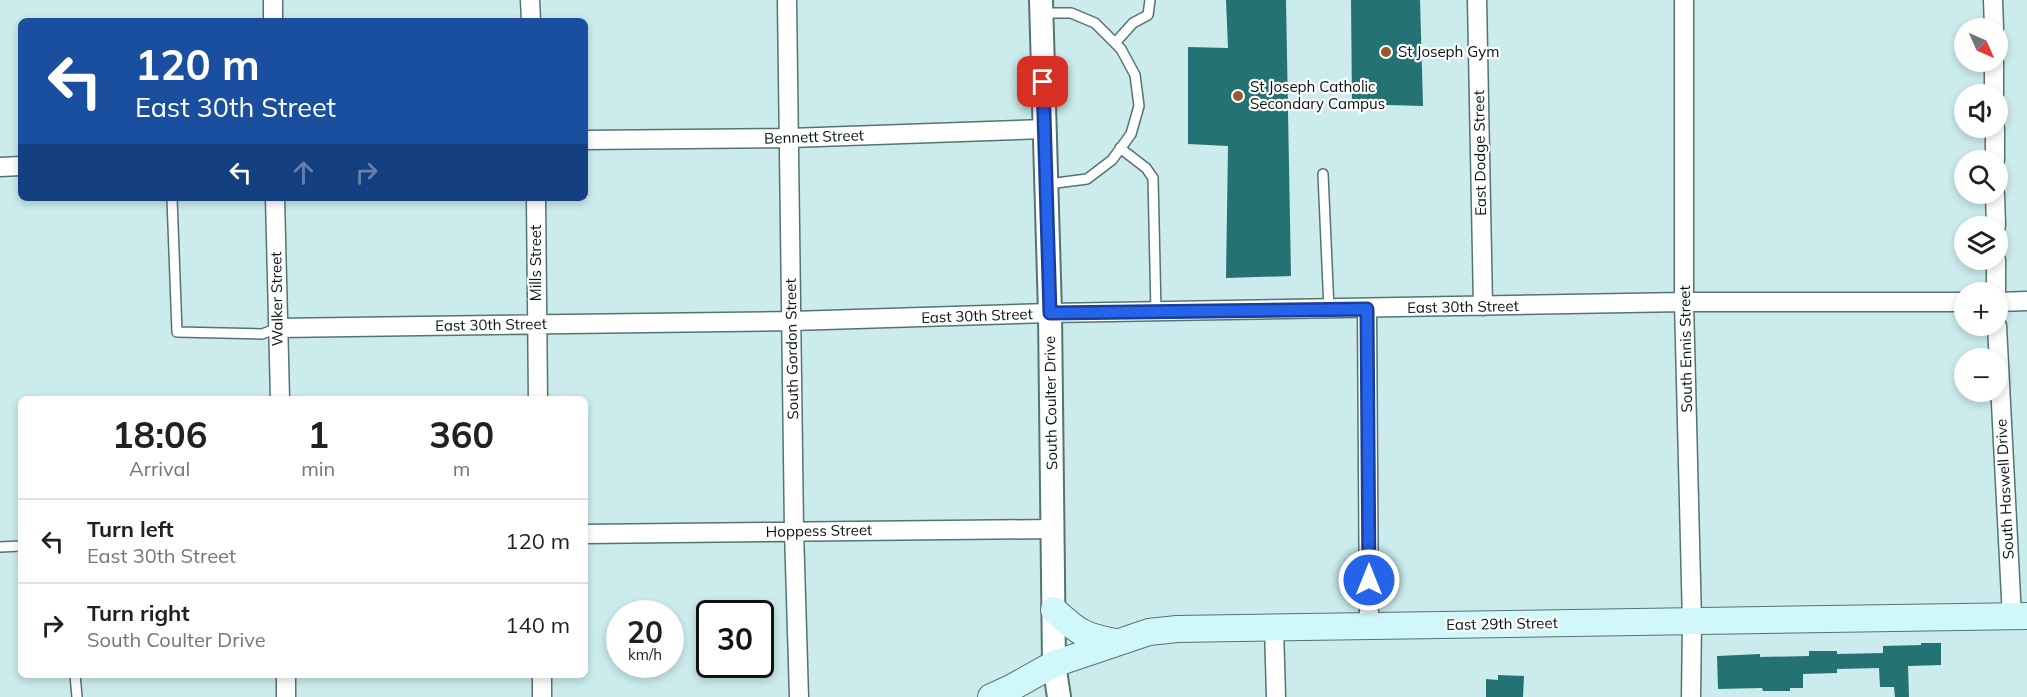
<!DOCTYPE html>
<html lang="en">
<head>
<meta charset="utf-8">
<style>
  body { margin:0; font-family:Mulish,sans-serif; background:#f6f6f6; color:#202124; height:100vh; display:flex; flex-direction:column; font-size:22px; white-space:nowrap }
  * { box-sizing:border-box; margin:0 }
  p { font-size:20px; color:#757577 }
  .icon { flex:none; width:33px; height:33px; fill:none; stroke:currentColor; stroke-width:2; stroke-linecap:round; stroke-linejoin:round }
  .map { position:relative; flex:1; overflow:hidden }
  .panel { position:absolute; left:18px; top:396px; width:570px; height:282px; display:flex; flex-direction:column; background:#fff; border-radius:9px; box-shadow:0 3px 9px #0003 }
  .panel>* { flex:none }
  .hud { position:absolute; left:18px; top:18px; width:570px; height:183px; border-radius:9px; box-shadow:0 3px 9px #0003; background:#1a4fa0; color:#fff; overflow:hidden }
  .needle { width:39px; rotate:135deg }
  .fabs { position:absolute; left:1954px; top:18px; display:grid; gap:12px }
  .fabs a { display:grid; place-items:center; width:54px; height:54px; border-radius:50%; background:#fff; box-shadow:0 3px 9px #0003; font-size:30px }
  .speed { position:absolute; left:606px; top:600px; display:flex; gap:12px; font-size:30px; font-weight:700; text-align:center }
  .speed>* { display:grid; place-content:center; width:78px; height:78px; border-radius:50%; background:#fff; box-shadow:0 3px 9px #0003; line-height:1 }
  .speed small { font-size:15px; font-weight:400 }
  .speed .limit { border:3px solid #111; border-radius:9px; background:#fff; color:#111 }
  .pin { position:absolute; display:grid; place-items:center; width:51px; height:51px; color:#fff; margin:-26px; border-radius:12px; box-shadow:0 3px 9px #0006 }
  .me { position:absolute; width:66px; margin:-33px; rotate:0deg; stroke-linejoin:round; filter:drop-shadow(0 0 4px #0008) }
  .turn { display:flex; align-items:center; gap:21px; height:126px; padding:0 18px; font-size:27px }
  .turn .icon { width:78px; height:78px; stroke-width:2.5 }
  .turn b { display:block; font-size:42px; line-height:51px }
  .lanes { display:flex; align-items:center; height:57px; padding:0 18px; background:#0003; justify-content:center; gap:30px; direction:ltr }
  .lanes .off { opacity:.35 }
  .eta { display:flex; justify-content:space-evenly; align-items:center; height:102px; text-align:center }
  .eta b { font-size:36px; font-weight:700; line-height:42px }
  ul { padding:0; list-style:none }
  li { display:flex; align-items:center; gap:18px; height:84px; padding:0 18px; border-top:2px solid #e0e0e0 }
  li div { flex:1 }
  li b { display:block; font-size:22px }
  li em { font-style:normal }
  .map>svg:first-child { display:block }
  .building { fill:#257275 }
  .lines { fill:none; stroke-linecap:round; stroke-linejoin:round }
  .service-casing { stroke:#567374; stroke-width:12 }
  .minor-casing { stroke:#567374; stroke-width:21 }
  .tertiary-casing { stroke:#567374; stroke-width:26 }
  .secondary-casing { stroke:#567374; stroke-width:28 }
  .service { stroke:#fff; stroke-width:9 }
  .minor { stroke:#fff; stroke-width:18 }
  .tertiary { stroke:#fff; stroke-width:22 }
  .secondary { stroke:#d0f8fa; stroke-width:26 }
  .route-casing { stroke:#184099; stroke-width:15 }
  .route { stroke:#2563eb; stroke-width:10 }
  .poi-dot { fill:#9b562b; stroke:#fff; stroke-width:2 }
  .labels { text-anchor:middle; stroke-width:4.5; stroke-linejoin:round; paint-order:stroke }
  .poi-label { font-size:15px; fill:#071212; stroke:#fff; text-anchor:start }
  .street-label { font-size:15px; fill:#071212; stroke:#fff }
</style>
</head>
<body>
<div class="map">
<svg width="2027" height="697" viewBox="0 0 2027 697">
  <rect width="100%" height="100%" fill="#cbebec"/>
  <path class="building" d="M1226,0h60l5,276 -65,2 2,-132 -40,-2v-97l40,1z
    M1351,0h69l3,106 -71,-2z
    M1921,643h20v22l-33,1 1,31h-14l-1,-10h-14l-1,-19 -42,1v4l-34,1v14h-13v3h-27l-1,-3 -44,1 -1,-33 43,-2v3l49,-1v-5h28v3l46,-1v-7l38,-1z
    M1498,675l26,1 -1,21h-37v-18l12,1z"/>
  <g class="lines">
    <defs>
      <path id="service" d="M1041,13h30l24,10 26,26 14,26 4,31 -8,28 -19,26 -25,19 -39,5
        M1115,43l18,-20 15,-8 2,-15
        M1120,148l26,20 7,10 3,134
        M1323,174l6,135
        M172,198l5,134 85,2 16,-6
        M0,547l21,-1
        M75,675l2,22"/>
      <path id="minor" d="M273,0v21
        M530,0l1,21
        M787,0l7,531 5,166
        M1477,0l6,306
        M1684,0v302l8,320 -1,75
        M1993,0l1,28
        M1994,62v32
        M1995,128v32
        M585,140l205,-2 254,-9
        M0,167l21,-1
        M1995,194l1,32
        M275,198l5,201
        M536,198l2,201
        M1996,260v32
        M1998,302l29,-1
        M1367,309l2,316
        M1997,326l15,291
        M278,328l514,-7 258,-8 634,-11h281
        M585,534l468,-5
        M1274,627l2,70
        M286,675v22
        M542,675v22"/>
      <path id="tertiary" d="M1041,0l9,313 4,351 5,33"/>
      <path id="secondary" d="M1054,610c24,22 29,26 61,32
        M991,697l20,-9 43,-24 95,-32 28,-3 850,-13"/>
    </defs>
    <use href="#service" class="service-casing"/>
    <use href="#minor" class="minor-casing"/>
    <use href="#tertiary" class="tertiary-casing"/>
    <use href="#secondary" class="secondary-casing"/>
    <use href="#service" class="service"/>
    <use href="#minor" class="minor"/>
    <use href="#tertiary" class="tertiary"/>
    <use href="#secondary" class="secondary"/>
  </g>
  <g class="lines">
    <defs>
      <path id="route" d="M1043,82l7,231 317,-4 2,271"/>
    </defs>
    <use href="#route" class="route-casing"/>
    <use href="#route" class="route"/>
  </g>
  <g class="poi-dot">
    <circle cx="1386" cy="52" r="6"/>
    <circle cx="1238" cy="96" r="6"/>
  </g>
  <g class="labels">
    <g class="poi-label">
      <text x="1398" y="57">St Joseph Gym</text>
      <text x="1250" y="92">St Joseph Catholic<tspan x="1250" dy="17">Secondary Campus</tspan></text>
    </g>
    <g class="street-label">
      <text transform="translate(814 137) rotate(-2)" y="5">Bennett Street</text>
      <text transform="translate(1480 153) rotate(-91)" y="5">East Dodge Street</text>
      <text transform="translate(536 263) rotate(-90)" y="5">Mills Street</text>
      <text transform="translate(277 299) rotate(-91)" y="5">Walker Street</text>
      <text transform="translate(1463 307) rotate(-1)" y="5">East 30th Street</text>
      <text transform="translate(977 316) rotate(-2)" y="5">East 30th Street</text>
      <text transform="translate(491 325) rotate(-1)" y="5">East 30th Street</text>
      <text transform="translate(792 349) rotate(-91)" y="5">South Gordon Street</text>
      <text transform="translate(1686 349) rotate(-91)" y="5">South Ennis Street</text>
      <text transform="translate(1051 403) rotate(-91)" y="5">South Coulter Drive</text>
      <text transform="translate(2005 489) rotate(-93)" y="5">South Haswell Drive</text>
      <text transform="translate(819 531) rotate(-1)" y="5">Hoppess Street</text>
      <text transform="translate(1502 624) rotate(-1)" y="5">East 29th Street</text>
    </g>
  </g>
</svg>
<div class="fabs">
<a><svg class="needle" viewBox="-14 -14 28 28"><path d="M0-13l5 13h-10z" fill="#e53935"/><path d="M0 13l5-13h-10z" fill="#757577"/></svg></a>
<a><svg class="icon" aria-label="sound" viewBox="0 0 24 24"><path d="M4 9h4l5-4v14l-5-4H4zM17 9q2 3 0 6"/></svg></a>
<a><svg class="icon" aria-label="search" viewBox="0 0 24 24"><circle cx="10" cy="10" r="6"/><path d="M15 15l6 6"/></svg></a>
<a><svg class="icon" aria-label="layers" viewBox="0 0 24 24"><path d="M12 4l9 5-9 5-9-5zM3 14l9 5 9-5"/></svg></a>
<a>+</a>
<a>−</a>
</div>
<div class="speed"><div>20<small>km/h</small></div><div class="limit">30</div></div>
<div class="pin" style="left:1043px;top:82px;background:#d93025"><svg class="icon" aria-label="arrive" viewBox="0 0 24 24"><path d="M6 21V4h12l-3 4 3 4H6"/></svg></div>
<svg class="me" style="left:1369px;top:580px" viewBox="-20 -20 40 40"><circle r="17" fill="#2563eb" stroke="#fff" stroke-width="3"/><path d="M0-11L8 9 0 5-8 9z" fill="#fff"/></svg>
<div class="hud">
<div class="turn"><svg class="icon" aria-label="left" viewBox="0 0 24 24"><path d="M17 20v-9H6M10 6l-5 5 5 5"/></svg><div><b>120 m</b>East 30th Street</div></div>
<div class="lanes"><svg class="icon" aria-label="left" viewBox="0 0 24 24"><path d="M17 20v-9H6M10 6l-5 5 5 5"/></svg><svg class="icon off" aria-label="ahead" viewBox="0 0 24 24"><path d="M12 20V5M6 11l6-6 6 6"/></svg><svg class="icon off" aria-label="right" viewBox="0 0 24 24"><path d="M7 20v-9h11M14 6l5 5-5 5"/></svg></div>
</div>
<section class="panel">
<div class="eta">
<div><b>18:06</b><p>Arrival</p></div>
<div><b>1</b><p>min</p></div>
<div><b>360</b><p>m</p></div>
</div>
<ul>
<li><svg class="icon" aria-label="left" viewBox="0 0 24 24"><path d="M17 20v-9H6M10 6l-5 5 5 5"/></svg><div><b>Turn left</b><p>East 30th Street</p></div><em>120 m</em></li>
<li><svg class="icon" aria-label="right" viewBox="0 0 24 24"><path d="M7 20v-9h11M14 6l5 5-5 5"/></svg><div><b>Turn right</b><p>South Coulter Drive</p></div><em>140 m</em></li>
</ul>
</section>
</div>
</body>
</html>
